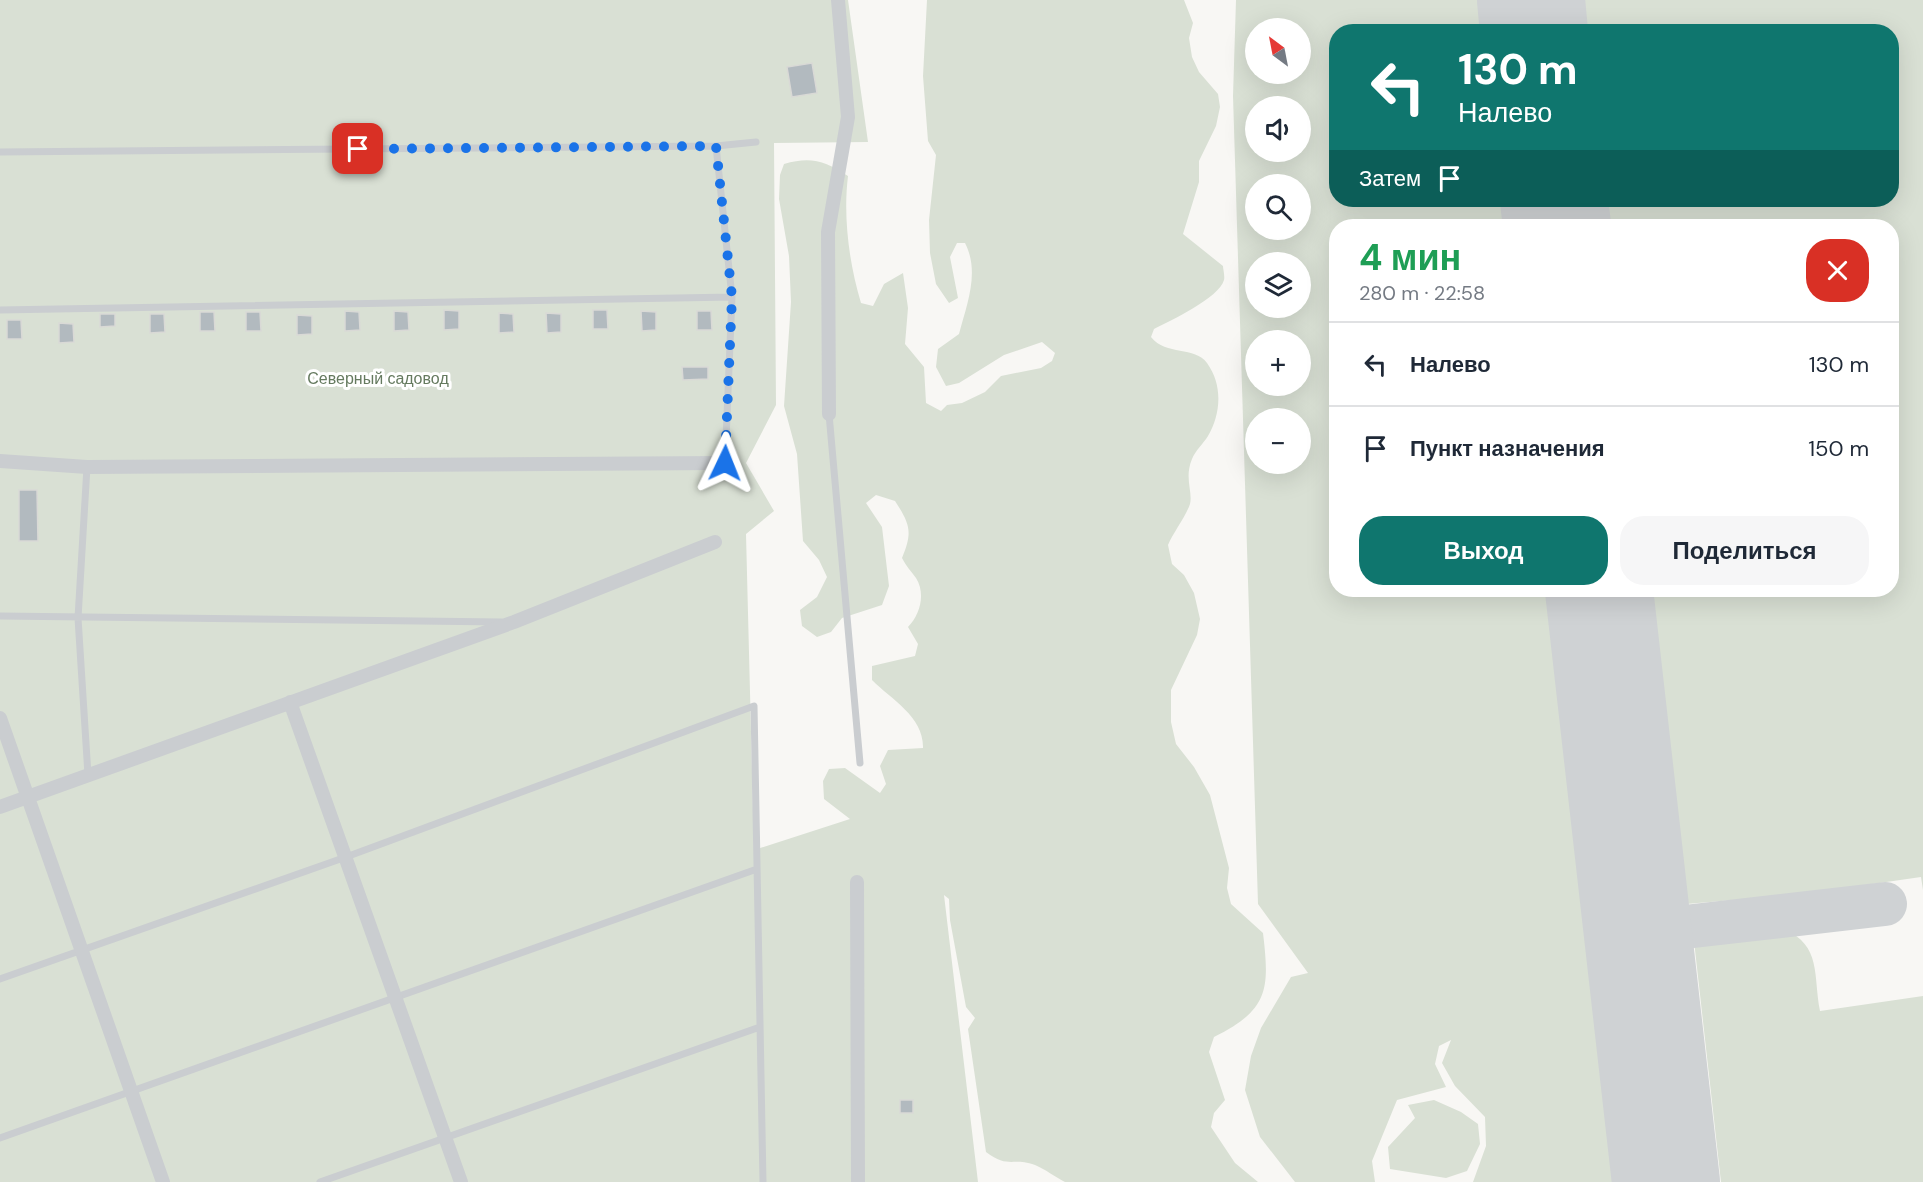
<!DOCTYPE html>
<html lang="ru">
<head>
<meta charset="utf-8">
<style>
  body { margin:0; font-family:"DM Sans",sans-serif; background:#f6f6f7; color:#1f2937; height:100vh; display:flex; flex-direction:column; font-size:22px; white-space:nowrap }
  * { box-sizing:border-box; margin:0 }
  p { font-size:20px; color:#747a83 }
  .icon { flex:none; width:33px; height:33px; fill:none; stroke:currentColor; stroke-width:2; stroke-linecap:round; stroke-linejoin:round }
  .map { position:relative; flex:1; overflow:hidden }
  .side { position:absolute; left:1329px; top:219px; width:570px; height:378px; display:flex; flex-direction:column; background:#fff; border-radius:24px; box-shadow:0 6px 24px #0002 }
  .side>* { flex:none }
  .banner { position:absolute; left:1329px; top:24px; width:570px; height:183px; border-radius:24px; box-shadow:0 6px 24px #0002; background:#0f766e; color:#fff; overflow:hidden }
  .needle { width:39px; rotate:328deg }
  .tools { position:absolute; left:1245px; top:18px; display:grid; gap:12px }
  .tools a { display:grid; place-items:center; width:66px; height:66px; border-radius:50%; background:#fff; box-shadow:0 6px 24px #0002; font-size:30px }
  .pin { position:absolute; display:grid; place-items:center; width:51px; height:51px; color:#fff; margin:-26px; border-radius:12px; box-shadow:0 3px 9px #0006 }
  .me { position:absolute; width:66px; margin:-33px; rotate:2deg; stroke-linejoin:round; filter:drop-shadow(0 0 4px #0008) }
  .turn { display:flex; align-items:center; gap:21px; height:126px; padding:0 30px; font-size:27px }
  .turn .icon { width:78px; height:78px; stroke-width:2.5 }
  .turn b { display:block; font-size:42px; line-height:51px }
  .then { display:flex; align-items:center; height:57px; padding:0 30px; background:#0003; gap:12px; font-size:22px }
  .round { display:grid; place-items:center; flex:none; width:63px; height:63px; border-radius:24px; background:#f6f6f7 }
  .head { display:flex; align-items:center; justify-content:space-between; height:102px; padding:0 30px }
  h1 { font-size:36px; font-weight:700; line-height:45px; color:#1e9e55 }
  .primary-button { display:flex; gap:12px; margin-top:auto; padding:12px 30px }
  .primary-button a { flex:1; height:69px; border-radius:24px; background:#0f766e; color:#fff; font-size:24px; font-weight:700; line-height:69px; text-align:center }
  .primary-button a+a { background:#f6f6f7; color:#1f2937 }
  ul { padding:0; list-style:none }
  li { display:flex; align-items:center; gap:18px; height:84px; padding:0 30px; border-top:2px solid #e0e1e3 }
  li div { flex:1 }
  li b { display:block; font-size:22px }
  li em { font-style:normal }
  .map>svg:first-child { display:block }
  .green { fill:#d9e0d4; fill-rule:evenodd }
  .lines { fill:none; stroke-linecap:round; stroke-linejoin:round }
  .taxiway { stroke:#cfd2d4; stroke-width:44 }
  .runway { stroke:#cfd2d4; stroke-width:108 }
  .building { fill:#b2babf; stroke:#d9d9d6; stroke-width:1.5 }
  .lane { stroke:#cacdd0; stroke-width:7 }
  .street { stroke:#cacdd0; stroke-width:14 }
  .route { stroke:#1a73e8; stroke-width:10; stroke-dasharray:0 18 }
  .labels { text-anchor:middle; stroke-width:6; stroke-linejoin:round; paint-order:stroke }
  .park-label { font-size:16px; fill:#657a5f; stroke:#fff }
</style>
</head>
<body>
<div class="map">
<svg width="1923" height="1182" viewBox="0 0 1923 1182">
  <rect width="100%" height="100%" fill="#f8f7f4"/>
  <path class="green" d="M0,0h848l20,142 -94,1 2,262 -30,58 28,48 -28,23 8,316 96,-31 -26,-20 -1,-18 6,-12 16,-1 35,25 6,-9 -6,-18 8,-16 35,-2c1,-31 -31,-48 -51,-68v-14l43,-10 3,-12 -10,-17c12,-12 18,-33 8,-49 -5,-7 -10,-12 -14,-20 11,-26 8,-34 -7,-57l-19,-6 -10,8 16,24 7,59 -7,19 -40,13 -11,14 -14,5 -15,-11 -2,-16 17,-13 10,-20 -8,-17 -16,-19 -6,-87 -13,-48 7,-104 -2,-46 -10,-57 1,-24 4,-11c27,-8 41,-3 64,12 -5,41 1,87 13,127l12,3 11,-22 19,-11 5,35 -3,36 19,23 2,36 15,8 6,-6 15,-2 23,-11 16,-16 40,-8 11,-7 3,-8 -13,-11 -38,13 -45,28 -13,3 -10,-19 2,-18 21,-15c8,-30 21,-62 6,-91h-8l-7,14 8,41 -9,5 -13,-19 -6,-31 -1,-33 7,-65 -8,-14 -5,-65 4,-76h257l9,23 -4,15 3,19 7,15 19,22 2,13 -4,19 -17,35v21l-16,52 40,32c0,3 2,10 1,14 -5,18 -54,41 -70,49l-3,8c15,19 44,9 56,26 16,22 14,51 1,73 -5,8 -13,15 -16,23 -8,19 1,33 -2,45 -4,12 -17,29 -22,41l4,19 12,11 10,18 6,26 -3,16 -26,55v32l5,22 18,23 16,28 19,73 -2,20 4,16 32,29c7,58 5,77 -49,104l-5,15 16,48 -11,13 -3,14 24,36 23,19h-193c-10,-5 -20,-13 -30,-17 -23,-8 -27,4 -49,-13l-18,-123 7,-11 -9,-11 -16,-87 -1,-21 -5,-4 34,287h-978z
    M1236,0h251l4,31 -155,1v168h173l3,26h-176v364h214l63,592h-140l13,-36 -1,-29 -30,-31 -13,-23 9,-23 -12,6 -4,18 11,23 -49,13 -25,61 3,21h-80l-35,-45 -15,-47 6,-34 10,-28 30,-51 17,-4 -50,-69 -25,-808zM1300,28v46h-44v-46zM1300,106v46h-44v-46zM1300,184v46h-44v-46zM1300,262v46h-44v-46zM1300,340v46h-44v-46zM1256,418h44v46h-44z
    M1572,0h351v890l-2,-13 -118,17 -117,10 -40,-314h246v-364h-292l-4,-26h296v-168l-317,-1z
    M1784,929c38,17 29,46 36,82l103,-15v186h-202l-27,-241z
    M1434,1100l27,12 17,12 2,20 -13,27 -21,7 -56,-9 -2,-22 27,-29 -7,-13z"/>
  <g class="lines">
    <path class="taxiway" d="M1634,898l11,22 22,9 218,-25
      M1642,969l12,-31 13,-9"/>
    <path class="runway" d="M1531,0l3,32
      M1554,200l3,26
      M1599,590l67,592"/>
  </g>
  <path class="building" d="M812,63l5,30 -25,4 -5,-30z
    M444,310l15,1v18l-15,1z
    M593,310h14l1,19h-15z
    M345,311l14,1 1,18 -15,1z
    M394,311l14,1 1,18 -15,1z
    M641,311l15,1v18l-14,1z
    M697,311h14l1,19h-15z
    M200,312h14l1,19h-15z
    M246,312h14l1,19h-15z
    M499,313l14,1 1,18 -15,1z
    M546,313l15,1v18l-14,1z
    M100,314h15v12l-15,1z
    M150,314h14l1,18 -15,1z
    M297,315l15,1v18l-15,1z
    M7,320h14l1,19h-15z
    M59,323l14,1 1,18 -15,1z
    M682,367h26v12l-25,1z
    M19,490h18l1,51h-19z
    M900,1100h13v13h-13z"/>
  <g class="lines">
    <path class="lane" d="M716,146l16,151 -7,166
      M0,152l716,-6 40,-4
      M0,310l732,-13
      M829,414l31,349
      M87,467l-9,151 10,157
      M0,616l501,6
      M0,979l346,-122 408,-151 9,476
      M0,1138l757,-269
      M320,1182l440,-155"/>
    <path class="street" d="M829,414l-1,-182 20,-115 -10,-117
      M0,461l87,6 638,-4
      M290,702l171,480
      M0,718l163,464
      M0,807l514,-185 201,-80
      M857,882l1,300"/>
  </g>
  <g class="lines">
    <path class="route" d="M358,149l358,-3 16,151 -7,166"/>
  </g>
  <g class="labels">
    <g class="park-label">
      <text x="378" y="384">Северный садовод</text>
    </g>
  </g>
</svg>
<div class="tools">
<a><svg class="needle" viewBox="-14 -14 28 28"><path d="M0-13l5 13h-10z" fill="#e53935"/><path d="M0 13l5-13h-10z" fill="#747a83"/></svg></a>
<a><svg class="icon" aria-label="sound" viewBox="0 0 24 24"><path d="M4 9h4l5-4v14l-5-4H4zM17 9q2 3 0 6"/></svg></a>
<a><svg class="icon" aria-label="search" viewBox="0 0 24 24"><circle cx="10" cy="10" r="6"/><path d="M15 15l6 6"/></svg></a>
<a><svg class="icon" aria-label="layers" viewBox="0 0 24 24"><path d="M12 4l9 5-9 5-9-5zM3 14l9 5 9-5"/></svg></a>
<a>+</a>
<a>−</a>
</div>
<div class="pin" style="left:358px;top:149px;background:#d93025"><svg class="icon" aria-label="arrive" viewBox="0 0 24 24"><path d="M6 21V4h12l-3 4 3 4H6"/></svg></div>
<svg class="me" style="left:725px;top:463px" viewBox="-20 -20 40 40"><path d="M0-17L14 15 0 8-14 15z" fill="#1a73e8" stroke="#fff" stroke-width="4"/></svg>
<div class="banner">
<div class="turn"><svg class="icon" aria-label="left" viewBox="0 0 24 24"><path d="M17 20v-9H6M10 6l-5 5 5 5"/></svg><div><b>130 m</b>Налево</div></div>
<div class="then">Затем<svg class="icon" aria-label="arrive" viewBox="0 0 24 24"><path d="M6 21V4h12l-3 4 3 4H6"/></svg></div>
</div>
<section class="side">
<div class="head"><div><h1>4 мин</h1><p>280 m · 22:58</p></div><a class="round" style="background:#d93025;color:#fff"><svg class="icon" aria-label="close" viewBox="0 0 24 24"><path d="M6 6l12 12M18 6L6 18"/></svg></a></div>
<ul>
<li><svg class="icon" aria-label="left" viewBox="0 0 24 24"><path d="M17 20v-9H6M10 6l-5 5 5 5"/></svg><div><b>Налево</b></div><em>130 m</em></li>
<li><svg class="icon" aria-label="arrive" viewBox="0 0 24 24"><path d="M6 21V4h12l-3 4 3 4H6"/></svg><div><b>Пункт назначения</b></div><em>150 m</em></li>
</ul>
<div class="primary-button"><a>Выход</a><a>Поделиться</a></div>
</section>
</div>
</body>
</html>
